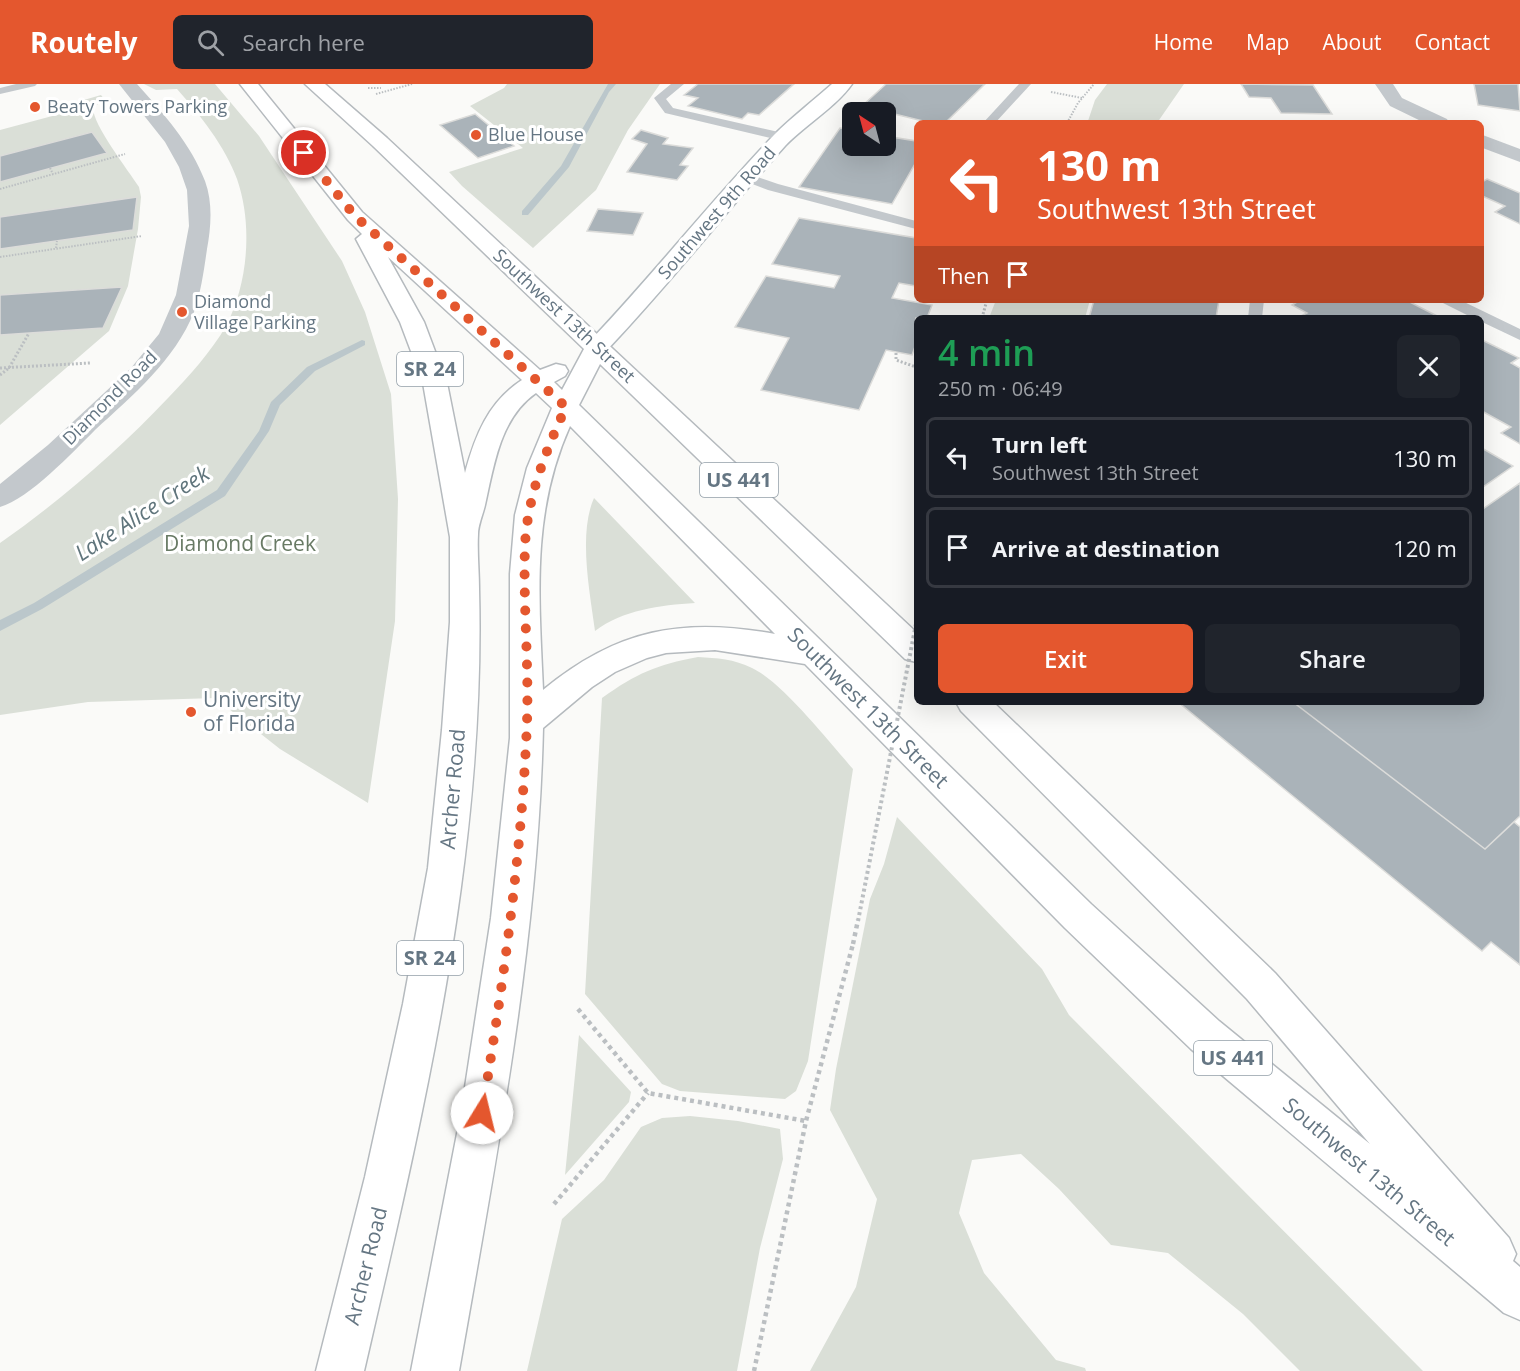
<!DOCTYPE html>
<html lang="en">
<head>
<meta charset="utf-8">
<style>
  body { margin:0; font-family:"Open Sans",sans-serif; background:#20242c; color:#f1f3f6; height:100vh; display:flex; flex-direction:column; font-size:22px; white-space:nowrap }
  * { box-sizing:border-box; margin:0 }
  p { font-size:20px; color:#9ea1a6 }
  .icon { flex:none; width:33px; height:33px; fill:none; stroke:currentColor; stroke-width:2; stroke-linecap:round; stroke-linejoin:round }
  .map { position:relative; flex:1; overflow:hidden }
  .drawer { position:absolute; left:914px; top:231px; width:570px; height:390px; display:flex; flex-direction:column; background:#171b24; border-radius:9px; box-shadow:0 6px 24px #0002 }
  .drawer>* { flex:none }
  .hud { position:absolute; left:914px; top:36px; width:570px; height:183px; border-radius:9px; box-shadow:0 6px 24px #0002; background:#e4572e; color:#fff; overflow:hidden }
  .needle { width:39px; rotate:324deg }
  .tools { position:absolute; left:842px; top:18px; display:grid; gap:12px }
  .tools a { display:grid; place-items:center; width:54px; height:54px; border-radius:9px; background:#171b24; box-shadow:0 6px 24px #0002; font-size:30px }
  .pin { position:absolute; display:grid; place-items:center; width:51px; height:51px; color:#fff; margin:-26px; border:3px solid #fff; border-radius:50%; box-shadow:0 2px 6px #0007 }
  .me { position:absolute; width:66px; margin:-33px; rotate:9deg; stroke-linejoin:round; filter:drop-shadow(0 0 4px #0008) }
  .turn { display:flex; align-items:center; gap:21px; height:126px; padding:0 24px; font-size:27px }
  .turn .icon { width:78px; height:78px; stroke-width:2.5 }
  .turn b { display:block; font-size:42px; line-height:51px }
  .then { display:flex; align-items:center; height:57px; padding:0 24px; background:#0003; gap:12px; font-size:22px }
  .round { display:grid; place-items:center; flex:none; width:63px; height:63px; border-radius:9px; background:#20242c }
  .head { display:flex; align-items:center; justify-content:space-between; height:102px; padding:0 24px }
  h1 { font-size:36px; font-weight:600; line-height:45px; color:#1e9e55 }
  .cta { display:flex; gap:12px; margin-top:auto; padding:12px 24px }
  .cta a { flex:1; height:69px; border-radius:9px; background:#e4572e; color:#fff; font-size:24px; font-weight:600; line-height:69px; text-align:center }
  .cta a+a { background:#20242c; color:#f1f3f6 }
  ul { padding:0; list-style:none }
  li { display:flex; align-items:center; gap:18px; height:81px; margin:0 12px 9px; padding:0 12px; border:3px solid #363941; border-radius:9px }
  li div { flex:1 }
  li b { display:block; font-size:22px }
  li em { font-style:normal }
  header { display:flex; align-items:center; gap:36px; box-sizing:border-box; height:84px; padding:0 30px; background:#e4572e; color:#fff }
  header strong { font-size:28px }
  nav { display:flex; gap:33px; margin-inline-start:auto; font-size:21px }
  .search { width:420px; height:54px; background:#20242c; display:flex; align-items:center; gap:15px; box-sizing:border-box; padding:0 21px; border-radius:9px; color:#9ea1a6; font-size:22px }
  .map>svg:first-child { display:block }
  .green { fill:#dadfd7 }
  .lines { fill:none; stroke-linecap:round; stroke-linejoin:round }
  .stream { fill:#bbc7cb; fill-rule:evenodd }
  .building { fill:#aab3b9; stroke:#dcdcda; stroke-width:1.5 }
  .secondary-casing { stroke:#b3babf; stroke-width:3 }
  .primary-casing { stroke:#b5babe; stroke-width:3 }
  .path-far2 { stroke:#bbbfc2; stroke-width:2; stroke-dasharray:1.5 1.5; stroke-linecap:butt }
  .path-far1 { stroke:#bbbfc2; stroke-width:3; stroke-dasharray:2 2; stroke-linecap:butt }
  .path { stroke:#bbbfc2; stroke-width:4.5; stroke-dasharray:4 4; stroke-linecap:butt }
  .lane { fill:#c3c8cc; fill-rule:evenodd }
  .street { fill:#c3c8cc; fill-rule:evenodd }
  .secondary { fill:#fff; fill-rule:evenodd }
  .primary { fill:#fff; fill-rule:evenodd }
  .path-bridge-far1 { stroke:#bbbfc2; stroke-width:4; stroke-dasharray:3 3; stroke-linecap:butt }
  .path-bridge { stroke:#bbbfc2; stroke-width:4.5; stroke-dasharray:4 4; stroke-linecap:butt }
  .route { stroke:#e4572e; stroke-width:10; stroke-dasharray:0 18 }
  .poi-dot { fill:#e4572e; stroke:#fff; stroke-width:2 }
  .labels { text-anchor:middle; stroke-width:6; stroke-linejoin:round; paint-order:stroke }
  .far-poi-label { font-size:18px; fill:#657683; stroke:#fff; text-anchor:start }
  .far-street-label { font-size:18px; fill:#657683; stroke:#fff }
  .shield { fill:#fff; stroke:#939fa8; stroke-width:1.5 }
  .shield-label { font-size:20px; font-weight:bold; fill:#657683 }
  .park-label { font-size:21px; fill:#687a64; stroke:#fff }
  .poi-label { font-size:21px; fill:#657683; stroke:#fff; text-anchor:start }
  .street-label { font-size:21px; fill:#657683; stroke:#fff }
  .water-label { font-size:22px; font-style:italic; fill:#60757c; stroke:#fff }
</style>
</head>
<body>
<header>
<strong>Routely</strong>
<div class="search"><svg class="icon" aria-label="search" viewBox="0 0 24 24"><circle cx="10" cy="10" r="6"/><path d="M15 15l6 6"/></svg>Search here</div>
<nav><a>Home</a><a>Map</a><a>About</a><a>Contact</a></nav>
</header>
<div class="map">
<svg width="1520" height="1287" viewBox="0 0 1520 1287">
  <rect width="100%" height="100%" fill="#fafaf8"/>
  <path class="green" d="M144,0h71l44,52 83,125 23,51 26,82 7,105 -3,122 -27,182 -88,-54 -65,-51 -127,4 -88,13v-172c60,-42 118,-92 169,-146 20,-21 42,-45 57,-71 22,-42 27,-101 11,-147 -12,-33 -37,-64 -60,-90l-21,1z
    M507,0h153l-32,46 -32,60 -63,58 -71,-62 -13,-14 74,-24 -53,-42 34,-18z
    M1107,0h77l-27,39h-66l-3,-2 7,-21z
    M101,11l3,4 -11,9c0,17 35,62 46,79l2,10 -3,32 -10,57 -19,45 -109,94v-295l71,-19v-4l6,-5z
    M996,216h94l-5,18h-96z
    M594,414l101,105c-35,2 -72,7 -100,28 -5,-38 -17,-97 -1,-133z
    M698,573c19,1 36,2 54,11 30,14 77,74 101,101l-45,292 -12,30 -11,8 -105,-8 -18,-7 -77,-90 17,-296c35,-25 54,-33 96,-41z
    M897,733l145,152 27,46 354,356h-123l-57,-57 -75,-61 -57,-8 -52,-56 -38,-35 -49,6 -13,53 25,60 72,87 29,8 1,3h-276l46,-84 21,-88 -47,-89 6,-41 34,-170 14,-35z
    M579,951l52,57 -2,10 -64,73z
    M690,1032l48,5 42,8 3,30 -23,89 -23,123h-210l35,-152 42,-39 37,-53 21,-9z"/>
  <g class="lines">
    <path class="stream" d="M608,0h8l-7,8 -40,75 -41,48h-6v-4l39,-45z
      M362,256l3,1v4l-50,26 -35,34 -11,26 -44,65 -183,113 -42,22v-11l34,-17 183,-113 42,-59 12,-29 36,-35z"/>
  </g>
  <path class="building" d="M698,0h96l-35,31 -11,-2 -6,6 -54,-13 10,-8 -14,-3z
    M886,0h99l-40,39h-14l-69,-17z
    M1241,0l72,1 19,29 -51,-1 -10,-15 -22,-1z
    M1474,0h44l2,27 -42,-6z
    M475,30l39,32 -36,12 -38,-33z
    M840,44l12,2v16h33v-10l31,5v21l-24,42 -93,-17z
    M641,46l27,8 -5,6 30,4 -13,17 8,1 -11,14 -50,-8 20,-28 -15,-5z
    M92,48l15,21 -107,29v-26z
    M1487,95l33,14v31l-25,-12 10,-6 -25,-11v-12z
    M137,113l-4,33 -133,19v-32z
    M598,125l45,4 -10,22 -46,-4z
    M799,134l117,20v48l-17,-3 -7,15 40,7 -5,13h-11v26l-4,11 -26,-5 -27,60 -98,-20 28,-52 -54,-11 31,-51 68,12 6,-12 -68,-12z
    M122,203l-19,41 -103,7v-40z
    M1094,216h125l-3,18h-127z
    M1293,216h113l35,18h-144l10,-5 -15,-8 5,-3z
    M1480,255l39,19 -8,5 9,5v76l-19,-11 10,-6 -31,-17z
    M1480,363l33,19 -33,23z
    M1520,399v333l-35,33 -192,-147h187v-191z
    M1178,618h115l192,147 29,-27 6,5v138l-29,-23 -9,9z"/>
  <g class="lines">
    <defs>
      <path id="secondary" d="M832,0h20c-16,23 -47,41 -67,62 -61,68 -117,140 -180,206l-8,2 -8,-2 -4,-5 4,-5c64,-67 121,-140 185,-207 18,-18 39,-34 58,-51z"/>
      <path id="primary" d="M240,0h18l104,128 178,158 16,-6 9,2 3,5 -3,5 -11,6 8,8 22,-41 -211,-203 -68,-62h20l62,54 529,494v30l-11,-3 -305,-295 -21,41 512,499 128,117 151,123 -123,-145 -286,-288 -5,-9h37l282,271 234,265 7,16 -3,7 7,6v53l-16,-7 -313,-264 -126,-121 -260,-264 -90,-14 -49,3 -19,5 -32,14 -23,15 -49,41c-5,216 -47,431 -84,643h-48l50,-258 30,-195 19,-180v-164l5,-59 12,-47 25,-60 -16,-15c-36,25 -42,72 -51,112 -2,9 -7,20 -7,29 -1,18 1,37 1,55 7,265 -56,526 -115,782h-48l49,-194 38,-173 25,-136 14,-138 8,-108v-85l-27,-154 -23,-61 -44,-83 6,-5 -14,-14zM388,173l134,123c-34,22 -47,56 -57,93l-18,-90 -23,-61zM570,342l205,208c-93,-17 -158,-5 -232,56 -4,-93 -12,-177 27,-264z"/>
    </defs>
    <use href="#secondary" class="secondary-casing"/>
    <use href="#primary" class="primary-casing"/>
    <path class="path-far2" d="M368,4h13
      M1051,8l31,6
      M376,10l36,-10
      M1067,39l11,-20 16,-19
      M50,84l3,6
      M0,105l125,-35
      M56,164l1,-7
      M0,173l142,-21"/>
    <path class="path-far1" d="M982,234l5,-18
      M896,269v7l20,7
      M0,284l90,-5
      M0,291l9,-7 20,-35"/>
    <path class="path" d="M578,925l70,84 158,28
      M554,1120l94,-111
      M754,1287l52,-250 47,-177"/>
    <path class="lane" d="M16,0h21l-2,2 -35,8v-6z
      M671,0h13l-18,15 7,9 110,25 6,4 -6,4 -118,-28 -11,-15z
      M1019,0h12l-36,39h-12z
      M746,89l32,11 138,37v8l-148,-39 -26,-10 -2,-3z
      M1250,216h14l-2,18h-14z
      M1441,216h19l60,29v11l-40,-19v-3h-7l-30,-15z"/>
    <path class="street" d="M119,0h18c26,29 54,60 68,97 8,22 6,46 2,68 -3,21 -6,43 -13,63 -19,48 -62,84 -99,118 -22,22 -66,69 -95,77v-23l48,-39 83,-77 28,-34 17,-39 13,-69 -2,-36 -8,-23 -14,-25z
      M1375,0h18l9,14 45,21 2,4h-24l-35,-17z
      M1480,50l40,15v13l-40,-15z"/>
    <use href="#secondary" class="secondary"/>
    <use href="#primary" class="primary"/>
    <path class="path-bridge-far1" d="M858,837l58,-297"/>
    <path class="path-bridge" d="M853,860l5,-24"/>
  </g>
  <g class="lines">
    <path class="route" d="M304,69l51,63 211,191c-20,43 -39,91 -41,139 -2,58 4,117 2,176 -5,131 -24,262 -45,391"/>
  </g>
  <g class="poi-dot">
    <circle cx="35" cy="23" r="6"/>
    <circle cx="476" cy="51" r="6"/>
    <circle cx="182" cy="228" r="6"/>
    <circle cx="191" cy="628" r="6"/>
  </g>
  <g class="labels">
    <g class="far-poi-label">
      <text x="47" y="29">Beaty Towers Parking</text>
      <text x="488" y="57">Blue House</text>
      <text x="194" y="224">Diamond<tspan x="194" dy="21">Village Parking</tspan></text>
    </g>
    <g class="far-street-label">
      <text transform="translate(717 129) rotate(-49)" y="6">Southwest 9th Road</text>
      <text transform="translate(564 232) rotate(43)" y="6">Southwest 13th Street</text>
      <text transform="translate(110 314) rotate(-45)" y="6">Diamond Road</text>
    </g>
    <g class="shield">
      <rect x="397" y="268" width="66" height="34" rx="4.5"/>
      <rect x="700" y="379" width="78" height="34" rx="4.5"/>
      <rect x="397" y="857" width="66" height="34" rx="4.5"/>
      <rect x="1194" y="957" width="78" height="34" rx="4.5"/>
    </g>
    <g class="shield-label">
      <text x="430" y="292">SR 24</text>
      <text x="739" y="403">US 441</text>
      <text x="430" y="881">SR 24</text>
      <text x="1233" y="981">US 441</text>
    </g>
    <g class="park-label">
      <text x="240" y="467">Diamond Creek</text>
    </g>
    <g class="poi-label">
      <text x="203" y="623">University<tspan x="203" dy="24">of Florida</tspan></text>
    </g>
    <g class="street-label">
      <text transform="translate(868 624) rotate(45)" y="7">Southwest 13th Street</text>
      <text transform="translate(453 705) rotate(-85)" y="7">Archer Road</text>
      <text transform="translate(1369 1088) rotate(40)" y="7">Southwest 13th Street</text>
      <text transform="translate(366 1182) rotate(-76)" y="7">Archer Road</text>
    </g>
    <g class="water-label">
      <text transform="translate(142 429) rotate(-33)" y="8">Lake Alice Creek</text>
    </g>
  </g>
</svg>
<div class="tools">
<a><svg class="needle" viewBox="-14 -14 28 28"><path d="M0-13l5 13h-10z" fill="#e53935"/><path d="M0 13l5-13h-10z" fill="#9ea1a6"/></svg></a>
</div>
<div class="pin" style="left:304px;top:69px;background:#d93025"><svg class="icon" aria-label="arrive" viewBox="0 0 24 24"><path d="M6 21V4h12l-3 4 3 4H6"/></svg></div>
<svg class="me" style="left:482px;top:1029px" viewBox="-20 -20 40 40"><circle r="19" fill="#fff"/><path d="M0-13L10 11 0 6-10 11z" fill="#e4572e"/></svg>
<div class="hud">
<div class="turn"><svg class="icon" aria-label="left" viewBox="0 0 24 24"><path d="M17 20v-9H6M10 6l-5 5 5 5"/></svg><div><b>130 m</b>Southwest 13th Street</div></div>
<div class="then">Then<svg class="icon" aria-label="arrive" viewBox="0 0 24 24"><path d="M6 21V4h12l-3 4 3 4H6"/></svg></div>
</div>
<section class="drawer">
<div class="head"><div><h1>4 min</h1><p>250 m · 06:49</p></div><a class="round"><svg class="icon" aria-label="close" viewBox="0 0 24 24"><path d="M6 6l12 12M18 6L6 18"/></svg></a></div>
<ul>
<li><svg class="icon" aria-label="left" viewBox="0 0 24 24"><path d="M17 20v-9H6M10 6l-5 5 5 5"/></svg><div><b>Turn left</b><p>Southwest 13th Street</p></div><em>130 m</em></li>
<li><svg class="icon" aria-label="arrive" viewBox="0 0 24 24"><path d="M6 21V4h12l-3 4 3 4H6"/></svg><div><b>Arrive at destination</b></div><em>120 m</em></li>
</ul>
<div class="cta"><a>Exit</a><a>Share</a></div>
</section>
</div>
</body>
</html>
